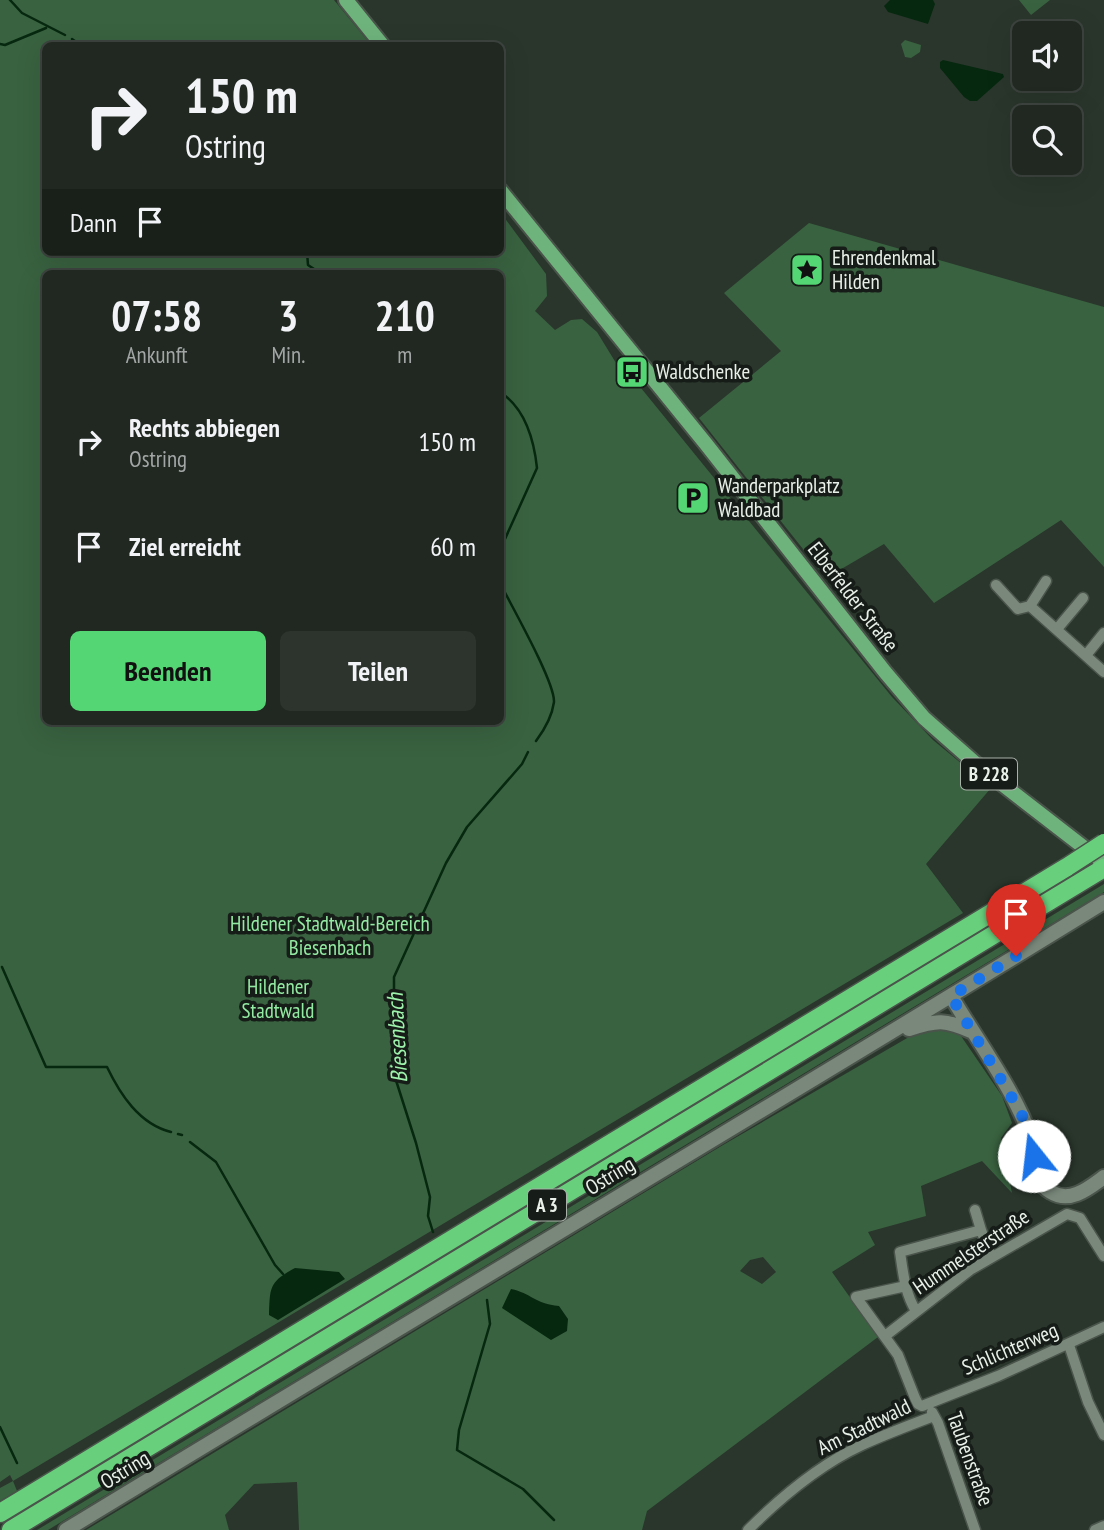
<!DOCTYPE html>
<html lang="de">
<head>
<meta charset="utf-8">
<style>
  body { margin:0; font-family:"PT Sans Narrow",sans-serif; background:#2d342e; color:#f1f3f6; height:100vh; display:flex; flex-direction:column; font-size:26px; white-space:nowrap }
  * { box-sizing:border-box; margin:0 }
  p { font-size:23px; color:#a2a6a5 }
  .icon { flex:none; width:38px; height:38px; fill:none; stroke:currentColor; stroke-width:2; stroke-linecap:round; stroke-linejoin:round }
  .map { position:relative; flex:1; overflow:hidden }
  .panel { position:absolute; left:42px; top:270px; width:462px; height:455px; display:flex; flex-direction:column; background:#202821; border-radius:10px; box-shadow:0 7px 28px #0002,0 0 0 2px #3d443f }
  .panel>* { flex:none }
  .banner { position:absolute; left:42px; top:42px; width:462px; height:214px; border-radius:10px; box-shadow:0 7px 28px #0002,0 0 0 2px #3d443f; background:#202821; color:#f1f3f6; overflow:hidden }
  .tools { position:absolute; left:1012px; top:21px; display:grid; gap:14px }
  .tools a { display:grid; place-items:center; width:70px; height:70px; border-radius:10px; background:#202821; box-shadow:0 7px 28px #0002,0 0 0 2px #3d443f; font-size:35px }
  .pin { position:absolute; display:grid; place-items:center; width:60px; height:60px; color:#fff; margin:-72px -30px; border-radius:50% 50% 50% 0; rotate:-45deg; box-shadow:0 0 7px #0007 }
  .pin .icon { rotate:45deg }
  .me { position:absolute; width:77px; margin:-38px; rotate:344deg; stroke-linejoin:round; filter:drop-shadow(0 0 5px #0008) }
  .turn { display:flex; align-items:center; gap:24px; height:147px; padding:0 28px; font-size:32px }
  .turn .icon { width:91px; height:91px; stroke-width:2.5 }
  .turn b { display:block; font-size:49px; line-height:60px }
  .then { display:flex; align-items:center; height:66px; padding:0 28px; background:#0003; gap:14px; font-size:26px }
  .eta { display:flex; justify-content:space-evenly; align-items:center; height:119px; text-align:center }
  .eta b { font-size:42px; font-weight:700; line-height:49px }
  .cta { display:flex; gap:14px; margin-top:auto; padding:14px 28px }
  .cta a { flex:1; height:80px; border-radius:10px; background:#53d673; color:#111; font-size:28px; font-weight:700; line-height:80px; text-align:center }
  .cta a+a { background:#2d342e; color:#f1f3f6 }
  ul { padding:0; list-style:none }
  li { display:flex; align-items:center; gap:21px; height:105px; padding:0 28px }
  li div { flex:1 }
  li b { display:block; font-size:26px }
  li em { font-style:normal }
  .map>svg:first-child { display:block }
  .green { fill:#396240; fill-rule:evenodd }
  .water { fill:#06280f }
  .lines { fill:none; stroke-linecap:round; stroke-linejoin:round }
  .stream { stroke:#06280f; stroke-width:2.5 }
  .minor-casing { stroke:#4a544b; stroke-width:13 }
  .secondary-casing { stroke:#4a544b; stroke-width:18 }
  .primary-casing { stroke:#4a544b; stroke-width:18 }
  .motorway-casing { stroke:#4a544b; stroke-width:21 }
  .minor { stroke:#7a887b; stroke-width:10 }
  .secondary { stroke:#7a887b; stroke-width:14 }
  .primary { stroke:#6fb37c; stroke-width:14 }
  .motorway { stroke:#68d07d; stroke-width:18 }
  .motorway-bridge-casing { stroke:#4a544b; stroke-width:21; stroke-linecap:butt }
  .motorway-bridge { stroke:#68d07d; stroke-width:18 }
  .route { stroke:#1a73e8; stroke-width:12; stroke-dasharray:0 21.6 }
  .labels { text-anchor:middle; stroke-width:7; stroke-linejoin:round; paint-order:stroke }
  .shield { fill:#161c17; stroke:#a9b0aa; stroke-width:2 }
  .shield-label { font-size:19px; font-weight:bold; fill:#e8f0e9 }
  .poi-label { font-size:21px; fill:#e8f0e9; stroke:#161c17; text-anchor:start }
  .street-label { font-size:21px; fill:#e8f0e9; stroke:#161c17 }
  .park-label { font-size:21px; fill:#93eaa2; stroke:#161c17 }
  .water-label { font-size:23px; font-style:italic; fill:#9df3ab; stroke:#161c17 }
</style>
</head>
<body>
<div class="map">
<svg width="1104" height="1530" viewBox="0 0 1104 1530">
  <rect width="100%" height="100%" fill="#2a362c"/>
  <path class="green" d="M0,0h334l37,45 -325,1v206h454l1,-39 45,61 1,22 -12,15 20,19 16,-10 11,-1 15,13 19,31 25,25 251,309 41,43 58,48 -65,76 37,49 -950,568 4,10 -17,10v-13l13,-7 -3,-6 -10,7zM46,273h454v448h-454z
    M1019,0h31l-19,15z
    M905,40l16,5 -1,7 -9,6 -6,-1 -4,-13z
    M809,223l295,84v260l-43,-47 -127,83 -50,-59 -58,34 -127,-160 82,-67 -57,-58z
    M1104,884v8l-1056,638h-11z
    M942,1028l19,8 41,60 10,27 -11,15 11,55 -30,-32 -61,25 5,30 -58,16 7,13 -43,27 46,65 -231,174 -5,19h-343l-2,-48 -43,2 -29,31 4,15h-143l637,-385 198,-115zM763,1257l13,15 -14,12 -22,-13 10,-11z"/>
  <path class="water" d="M890,0h43l2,4 -7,20 -40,-12 -4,-6z
    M943,60l60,14 1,3 -27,24h-7l-6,-4 -24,-29v-6z
    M295,1268l44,4 6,7 -67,41 -9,-5c1,-28 0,-33 26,-47z
    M511,1289c20,4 24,15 48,17l9,13 -1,12 -16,9 -49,-32z"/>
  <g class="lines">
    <path class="stream" d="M10,0l12,13 43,22
      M72,39l10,7
      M0,44l5,1 41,-17
      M307,252l1,13 12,8
      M500,392c25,16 34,48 37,76l-37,82
      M500,583c11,22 55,99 54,119 -2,15 -9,27 -18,39
      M2,967l44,100h61c13,27 32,57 64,65
      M178,1134l4,1
      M190,1142l26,20 59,103 8,9
      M433,1232l-5,-16 2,-19 -14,-54 -22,-69v-97l52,-114 21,-36 55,-63 6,-12
      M487,1300l3,24 -31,106 -2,20 66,39 31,31
      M0,1427l17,36"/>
    <defs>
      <path id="minor" d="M1046,581l-16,25 74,66
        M996,585l22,24 12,-3
        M1057,629l26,-31
        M1087,654l17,-21
        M975,1210l6,20
        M906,1286l-50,11 42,58 17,43 3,6 4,2 76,-30 106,-49
        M916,1311c-11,-17 -13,-39 -16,-59l81,-22 10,27
        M885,1336l85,-66 97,-56 13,4 24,38
        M1069,1345l19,57 16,33
        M932,1412l6,11 37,107
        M748,1530c34,-34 71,-65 114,-85 24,-11 48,-20 72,-29
        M1095,1530l9,-4"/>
      <path id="secondary" d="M951,996c26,44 64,95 80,142 6,19 0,43 20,54 19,12 38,-4 53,-15
        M909,1029c28,-9 36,-10 64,3
        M66,1530c346,-211 694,-416 1038,-628"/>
      <path id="primary" d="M346,0l37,46
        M500,190l206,254 179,228 39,46 51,45 129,100"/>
      <path id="motorway" d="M0,1513l1067,-646
        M11,1530l1093,-662"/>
    </defs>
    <use href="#minor" class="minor-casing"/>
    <use href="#secondary" class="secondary-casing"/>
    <use href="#primary" class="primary-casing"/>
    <use href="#motorway" class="motorway-casing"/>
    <use href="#minor" class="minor"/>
    <use href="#secondary" class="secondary"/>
    <use href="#primary" class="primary"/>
    <use href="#motorway" class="motorway"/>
    <defs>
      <path id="motorway-bridge" d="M1067,867l37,-24"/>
    </defs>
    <use href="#motorway-bridge" class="motorway-bridge-casing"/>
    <use href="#motorway-bridge" class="motorway-bridge"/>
  </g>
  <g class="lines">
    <path class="route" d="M1016,956l-65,40 70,117 11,28 2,15"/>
  </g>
  <defs>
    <symbol id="sight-square" viewBox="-11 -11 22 22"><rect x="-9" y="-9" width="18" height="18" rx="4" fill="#53d673" stroke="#161c17"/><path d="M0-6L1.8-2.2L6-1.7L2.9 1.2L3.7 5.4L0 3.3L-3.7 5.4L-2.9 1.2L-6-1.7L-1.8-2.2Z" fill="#111"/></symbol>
    <symbol id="bus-square" viewBox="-11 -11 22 22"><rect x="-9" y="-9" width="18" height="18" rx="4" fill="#53d673" stroke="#161c17"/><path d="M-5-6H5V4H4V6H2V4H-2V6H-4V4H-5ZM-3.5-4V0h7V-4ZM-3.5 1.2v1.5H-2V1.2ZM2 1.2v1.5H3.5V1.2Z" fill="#111"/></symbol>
    <symbol id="parking-square" viewBox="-11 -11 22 22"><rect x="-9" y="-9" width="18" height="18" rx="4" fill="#53d673" stroke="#161c17"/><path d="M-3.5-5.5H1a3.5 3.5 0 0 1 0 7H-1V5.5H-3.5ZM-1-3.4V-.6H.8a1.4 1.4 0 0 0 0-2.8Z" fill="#111"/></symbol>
  </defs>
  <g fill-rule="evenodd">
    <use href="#sight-square" x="788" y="251" width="38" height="38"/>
    <use href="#bus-square" x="613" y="353" width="38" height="38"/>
    <use href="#parking-square" x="674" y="479" width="38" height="38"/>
  </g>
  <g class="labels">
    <g class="shield">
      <rect x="961" y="758.5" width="56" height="31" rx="5"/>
      <rect x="528" y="1189.5" width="38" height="31" rx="5"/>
    </g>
    <g class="shield-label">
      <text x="989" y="781">B 228</text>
      <text x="547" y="1212">A 3</text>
    </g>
    <g class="poi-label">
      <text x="832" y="265">Ehrendenkmal<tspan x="832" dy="24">Hilden</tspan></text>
      <text x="656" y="379">Waldschenke</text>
      <text x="718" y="493">Wanderparkplatz<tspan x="718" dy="24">Waldbad</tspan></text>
    </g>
    <g class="street-label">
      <text transform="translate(853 597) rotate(52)" y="7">Elberfelder Straße</text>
      <text transform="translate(610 1176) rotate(-31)" y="7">Ostring</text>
      <text transform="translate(971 1252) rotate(-34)" y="7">Hummelsterstraße</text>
      <text transform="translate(1010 1349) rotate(-23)" y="7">Schlichterweg</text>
      <text transform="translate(864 1427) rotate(-26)" y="7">Am Stadtwald</text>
      <text transform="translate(970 1459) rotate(70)" y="7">Taubenstraße</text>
      <text transform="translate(125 1470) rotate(-31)" y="7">Ostring</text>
    </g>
    <g class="park-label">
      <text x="330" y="931">Hildener Stadtwald-Bereich<tspan x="330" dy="24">Biesenbach</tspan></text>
      <text x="278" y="994">Hildener<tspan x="278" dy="24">Stadtwald</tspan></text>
    </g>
    <g class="water-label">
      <text transform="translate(397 1038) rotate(-93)" y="8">Biesenbach</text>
    </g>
  </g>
</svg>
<div class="tools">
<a><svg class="icon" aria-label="sound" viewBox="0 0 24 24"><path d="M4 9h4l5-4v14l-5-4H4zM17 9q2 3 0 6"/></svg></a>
<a><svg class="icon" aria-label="search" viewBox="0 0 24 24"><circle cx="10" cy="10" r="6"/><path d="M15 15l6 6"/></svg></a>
</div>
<div class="pin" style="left:1016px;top:956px;background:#d93025"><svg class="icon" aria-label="arrive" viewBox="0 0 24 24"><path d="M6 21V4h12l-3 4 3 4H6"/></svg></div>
<svg class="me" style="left:1034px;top:1156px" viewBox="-20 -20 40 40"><circle r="19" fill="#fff"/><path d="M0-13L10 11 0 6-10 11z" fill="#1a73e8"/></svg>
<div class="banner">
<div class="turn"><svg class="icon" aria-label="right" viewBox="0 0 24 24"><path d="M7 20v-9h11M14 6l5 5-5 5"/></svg><div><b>150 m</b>Ostring</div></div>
<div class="then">Dann<svg class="icon" aria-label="arrive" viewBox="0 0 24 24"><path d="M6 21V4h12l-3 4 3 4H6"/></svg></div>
</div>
<section class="panel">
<div class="eta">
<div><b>07:58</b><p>Ankunft</p></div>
<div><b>3</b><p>Min.</p></div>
<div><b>210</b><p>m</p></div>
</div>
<ul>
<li><svg class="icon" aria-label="right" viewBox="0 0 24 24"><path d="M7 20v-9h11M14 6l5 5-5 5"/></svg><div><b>Rechts abbiegen</b><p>Ostring</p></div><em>150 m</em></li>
<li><svg class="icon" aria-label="arrive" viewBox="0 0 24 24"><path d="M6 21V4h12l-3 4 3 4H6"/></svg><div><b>Ziel erreicht</b></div><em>60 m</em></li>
</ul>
<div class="cta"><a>Beenden</a><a>Teilen</a></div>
</section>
</div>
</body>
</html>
